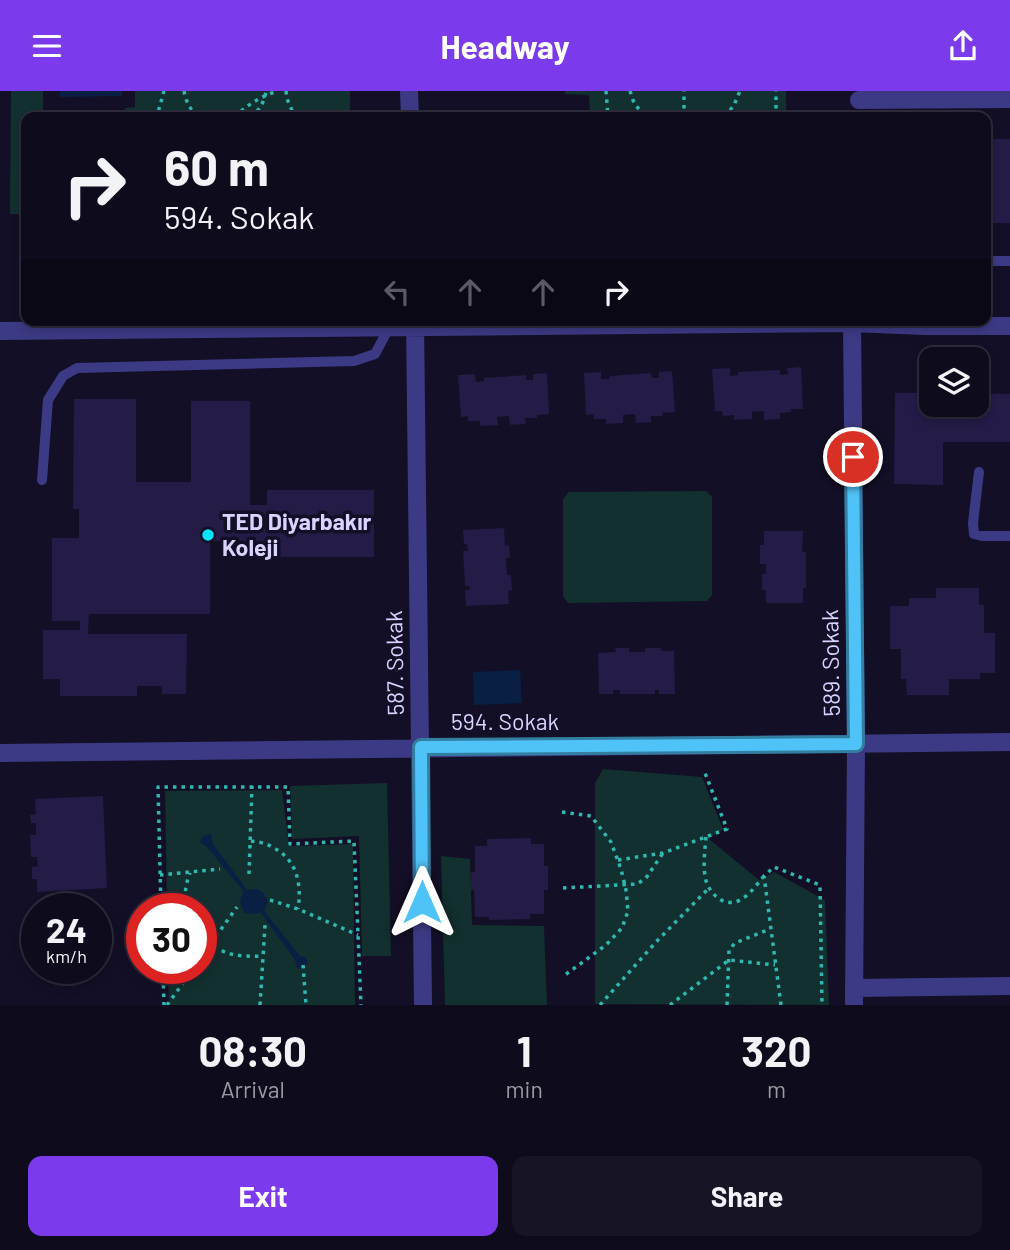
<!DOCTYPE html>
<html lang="en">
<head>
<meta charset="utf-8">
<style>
  body { margin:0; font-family:Barlow,sans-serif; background:#171425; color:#f1f3f6; height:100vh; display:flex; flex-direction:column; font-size:26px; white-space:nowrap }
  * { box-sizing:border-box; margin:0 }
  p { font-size:23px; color:#9b9ba3 }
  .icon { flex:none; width:38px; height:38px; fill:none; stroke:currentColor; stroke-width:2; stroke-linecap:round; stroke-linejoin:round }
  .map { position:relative; height:914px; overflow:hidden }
  .side { display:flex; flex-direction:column; background:#0e0b1c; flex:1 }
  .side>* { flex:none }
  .guide { position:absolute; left:21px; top:21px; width:970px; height:214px; border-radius:14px; box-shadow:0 4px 10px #0003,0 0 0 2px #2e2b3b; background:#0e0b1c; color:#f1f3f6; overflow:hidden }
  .buttons { position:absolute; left:919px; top:256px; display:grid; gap:14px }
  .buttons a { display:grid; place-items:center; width:70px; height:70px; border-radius:14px; background:#0e0b1c; box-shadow:0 4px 10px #0003,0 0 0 2px #2e2b3b; font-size:35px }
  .speed { position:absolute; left:21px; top:802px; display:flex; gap:14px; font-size:35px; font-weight:700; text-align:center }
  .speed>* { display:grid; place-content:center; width:91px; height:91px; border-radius:50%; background:#0e0b1c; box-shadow:0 4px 10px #0003,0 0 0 2px #2e2b3b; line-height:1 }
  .speed small { font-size:18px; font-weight:400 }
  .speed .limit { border:10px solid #d22; background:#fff; color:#111 }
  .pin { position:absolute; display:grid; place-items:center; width:60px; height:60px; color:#fff; margin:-30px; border:4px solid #fff; border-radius:50%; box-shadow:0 2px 7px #0007 }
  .me { position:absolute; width:77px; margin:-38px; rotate:0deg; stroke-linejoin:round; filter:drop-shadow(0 0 5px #0008) }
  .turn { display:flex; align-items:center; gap:24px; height:147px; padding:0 28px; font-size:32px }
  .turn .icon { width:91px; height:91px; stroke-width:2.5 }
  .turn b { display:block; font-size:49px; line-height:60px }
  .lanes { display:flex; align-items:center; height:66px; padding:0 28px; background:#0003; justify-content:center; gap:35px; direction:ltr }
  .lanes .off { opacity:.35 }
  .eta { display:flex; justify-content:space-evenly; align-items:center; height:119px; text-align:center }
  .eta b { font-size:42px; font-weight:700; line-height:49px }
  .cta { display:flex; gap:14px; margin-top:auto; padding:14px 28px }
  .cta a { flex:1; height:80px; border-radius:14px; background:#7c3aed; color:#fff; font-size:28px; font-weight:700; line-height:80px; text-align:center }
  .cta a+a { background:#171425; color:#f1f3f6 }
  header { display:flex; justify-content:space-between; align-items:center; height:91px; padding:0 28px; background:#7c3aed; color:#fff; font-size:32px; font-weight:700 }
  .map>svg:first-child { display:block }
  .green { fill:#12302f }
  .water { fill:#0a1f44 }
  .building { fill:#241b47 }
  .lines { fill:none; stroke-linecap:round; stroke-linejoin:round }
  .path { stroke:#2fb8b0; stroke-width:3.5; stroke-dasharray:3.5 5; stroke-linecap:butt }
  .lane { stroke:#3d3a85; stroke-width:10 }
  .street { stroke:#3d3a85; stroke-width:18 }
  .route-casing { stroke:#337fa1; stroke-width:18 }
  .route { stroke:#4fc3f7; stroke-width:12 }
  .poi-dot { fill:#00e5ff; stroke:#130f26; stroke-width:2.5 }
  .labels { text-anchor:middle; stroke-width:7; stroke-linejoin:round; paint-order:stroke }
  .poi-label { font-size:23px; font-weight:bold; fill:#d9d4ff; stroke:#130f26; text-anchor:start }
  .street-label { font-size:23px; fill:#d9d4ff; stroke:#130f26 }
</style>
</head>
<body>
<header><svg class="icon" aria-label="menu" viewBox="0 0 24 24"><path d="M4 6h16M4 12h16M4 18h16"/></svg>Headway<svg class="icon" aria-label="share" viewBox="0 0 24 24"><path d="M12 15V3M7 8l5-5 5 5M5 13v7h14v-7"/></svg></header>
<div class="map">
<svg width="1010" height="914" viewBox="0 0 1010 914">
  <rect width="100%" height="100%" fill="#130f26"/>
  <path class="green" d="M11,0h32v26h-17v97h-16z
    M135,0h215v26h-225v-9l10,-1z
    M565,0h221v26h-196l-1,-22 -24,-1z
    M706,400l6,6v98l-5,6 -139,2 -5,-7v-97l6,-7z
    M603,678l99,8 21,52 -14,10 50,41 15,-8 51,28 4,105 -234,-1v-221z
    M387,692l4,173h-29l-3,-120 -67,3 -2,-53z
    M282,699l7,56 64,-2 2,161h-186l-1,-37h33v-60h-34l-2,-117z
    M441,765l29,3 2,66 72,1 3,79h-102z"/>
  <path class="water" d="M60,0h62v5l-62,1z
    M520,579l2,33 -48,2 -1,-33z
    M208,743l3,1 2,9 34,46c11,-3 16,0 21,11l-4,10 36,45 5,1 3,5 -1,4 -5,3 -5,-1 -2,-8 -34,-47 -11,1 -5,-1c-6,-8 -6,-13 -1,-21l-37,-45 -7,-5 2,-5z"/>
  <path class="building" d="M985,48h25v84h-25z
    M801,276l2,42h-12v3l-11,1v6l-16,1v-9l-12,1v7l-18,1v-5l-11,1 -1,-5h-7l-3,-42 18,-1v8l8,-1v-3l42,-2v5l8,-1 -1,-6z
    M672,280l3,41 -13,1 1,3h-12v6l-15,1 -1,-9 -12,1v8l-17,1v-5h-12v-5l-8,1 -2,-42 17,-1v7h9v-3l41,-3 1,5h7v-6z
    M547,282l2,41 -12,1v3h-12l1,6 -16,1 -1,-9 -12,1 1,8 -18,1v-5h-12v-5l-7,1 -3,-42 17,-1 1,8 8,-1v-3l42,-3v5h7v-6z
    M895,302h36v11h45v-11l34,1v48h-67v43l-49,-1z
    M74,308h62v83h55v-81h59v104h17v-15h107v67h-138v-16h-26v73h-121l-1,20h99l-1,60h-24v-8h-25v10h-77v-17h-17v-49h37v-9h-28v-83h27v-29h-6z
    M504,437l1,18 4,-1 1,13h-4l1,17h4l1,15 -4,1 1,13 -43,2 -1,-16h5l-1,-4h-4l-2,-35h5l-1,-7h-3l-1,-14z
    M764,440h39l-1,21h4v36h-3v15h-37v-13h-4v-16h4v-10h-6v-19h4z
    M936,497h43v17h5v28h11v40h-15v6h-31v16h-42l-1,-16h-5v-30h-11v-43h19v-8h27z
    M615,557h14v4h16v-4h16v3h13l1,43h-16v-4h-4v4h-35v-4h-7v4h-14l-1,-41 18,-1z
    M103,705l4,92 -70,4v-13h-5v-12l6,-1 -1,-9h-6l-1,-22h6v-12h-5l-1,-8 6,-1 -1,-15z
    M531,747v6h13v22h4v24h-4v24h-14v5l-41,1v-3h-14l-1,-27h-3v-18h4v-26h12v-7z"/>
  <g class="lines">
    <path class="path" d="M184,0c2,11 6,19 15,26
      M286,0l1,8 8,18
      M606,0l2,26
      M630,0l4,12 11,14
      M153,26l6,-8 5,-18
      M235,26c12,-12 26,-21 43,-26
      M251,26c9,-7 13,-15 15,-26
      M684,26v-26
      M725,26l9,-12 6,-14
      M776,26v-26
      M562,721l29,4 20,26 10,27 5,21 2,21 -6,17 -16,17 -41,30
      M706,746c-1,13 -3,26 -1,39 2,16 19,33 35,24 10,-5 17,-16 24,-24
      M251,750c7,1 15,2 21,6 25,12 30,37 26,62
      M618,769l45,-7 64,-24 -22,-56
      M249,783l3,-88
      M160,784l60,-6
      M563,797l74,-4 9,-6 17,-25
      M270,809l28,9 60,26
      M161,817l-3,-121h130l2,57 64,-3 7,164
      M187,817c-3,-13 -2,-22 3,-35
      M201,845c20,19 35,21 62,20
      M201,866l36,-50
      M303,874l3,40
      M163,877l1,37
      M167,914l27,-37
      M260,914l5,-80
      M600,914l56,-63 52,-53
      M670,914l59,-45 46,5
      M727,914l2,-55 6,-7 35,-14
      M781,914l-17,-129 10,-9 46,18 2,120"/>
    <path class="lane" d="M985,170h25
      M979,381l-6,51 1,11 8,2h28
      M42,389l6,-80 15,-24 14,-8 277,-7 21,-7 15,-28"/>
    <path class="street" d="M409,0l1,26
      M859,9l151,-1
      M415,229l8,685
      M852,229l4,424 -2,261
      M0,240l852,-8 73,3h85
      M0,662l1010,-11
      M854,897l156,-2"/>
  </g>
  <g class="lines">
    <defs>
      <path id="route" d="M422,811l-1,-155 435,-3 -3,-287"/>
    </defs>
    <use href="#route" class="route-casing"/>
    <use href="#route" class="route"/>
  </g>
  <circle class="poi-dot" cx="208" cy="444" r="7"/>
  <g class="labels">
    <g class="poi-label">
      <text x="222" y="439">TED Diyarbakır<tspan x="222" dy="26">Koleji</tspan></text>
    </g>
    <g class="street-label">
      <text transform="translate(395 572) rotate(-91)" y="8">587. Sokak</text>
      <text transform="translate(831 572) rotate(-91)" y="8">589. Sokak</text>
      <text x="505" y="639">594. Sokak</text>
    </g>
  </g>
</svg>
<div class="buttons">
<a><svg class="icon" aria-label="layers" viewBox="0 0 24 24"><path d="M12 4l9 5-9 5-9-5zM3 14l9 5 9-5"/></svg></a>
</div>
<div class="speed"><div>24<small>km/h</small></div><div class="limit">30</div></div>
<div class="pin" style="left:853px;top:366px;background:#d93025"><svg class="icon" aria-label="arrive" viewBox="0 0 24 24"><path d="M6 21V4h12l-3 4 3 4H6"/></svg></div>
<svg class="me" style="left:422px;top:811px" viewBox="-20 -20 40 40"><path d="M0-17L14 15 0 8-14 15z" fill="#4fc3f7" stroke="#fff" stroke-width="4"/></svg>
<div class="guide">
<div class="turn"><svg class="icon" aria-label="right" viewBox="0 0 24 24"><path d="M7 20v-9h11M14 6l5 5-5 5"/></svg><div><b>60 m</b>594. Sokak</div></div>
<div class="lanes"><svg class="icon off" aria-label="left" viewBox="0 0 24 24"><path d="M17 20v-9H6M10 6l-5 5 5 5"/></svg><svg class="icon off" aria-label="ahead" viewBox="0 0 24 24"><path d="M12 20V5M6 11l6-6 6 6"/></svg><svg class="icon off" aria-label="ahead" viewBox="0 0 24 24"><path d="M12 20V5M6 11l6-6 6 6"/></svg><svg class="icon" aria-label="right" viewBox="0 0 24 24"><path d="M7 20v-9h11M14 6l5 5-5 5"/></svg></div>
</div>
</div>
<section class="side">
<div class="eta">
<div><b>08:30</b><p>Arrival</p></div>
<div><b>1</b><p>min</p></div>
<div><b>320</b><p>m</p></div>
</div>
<div class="cta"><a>Exit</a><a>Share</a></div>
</section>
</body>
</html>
